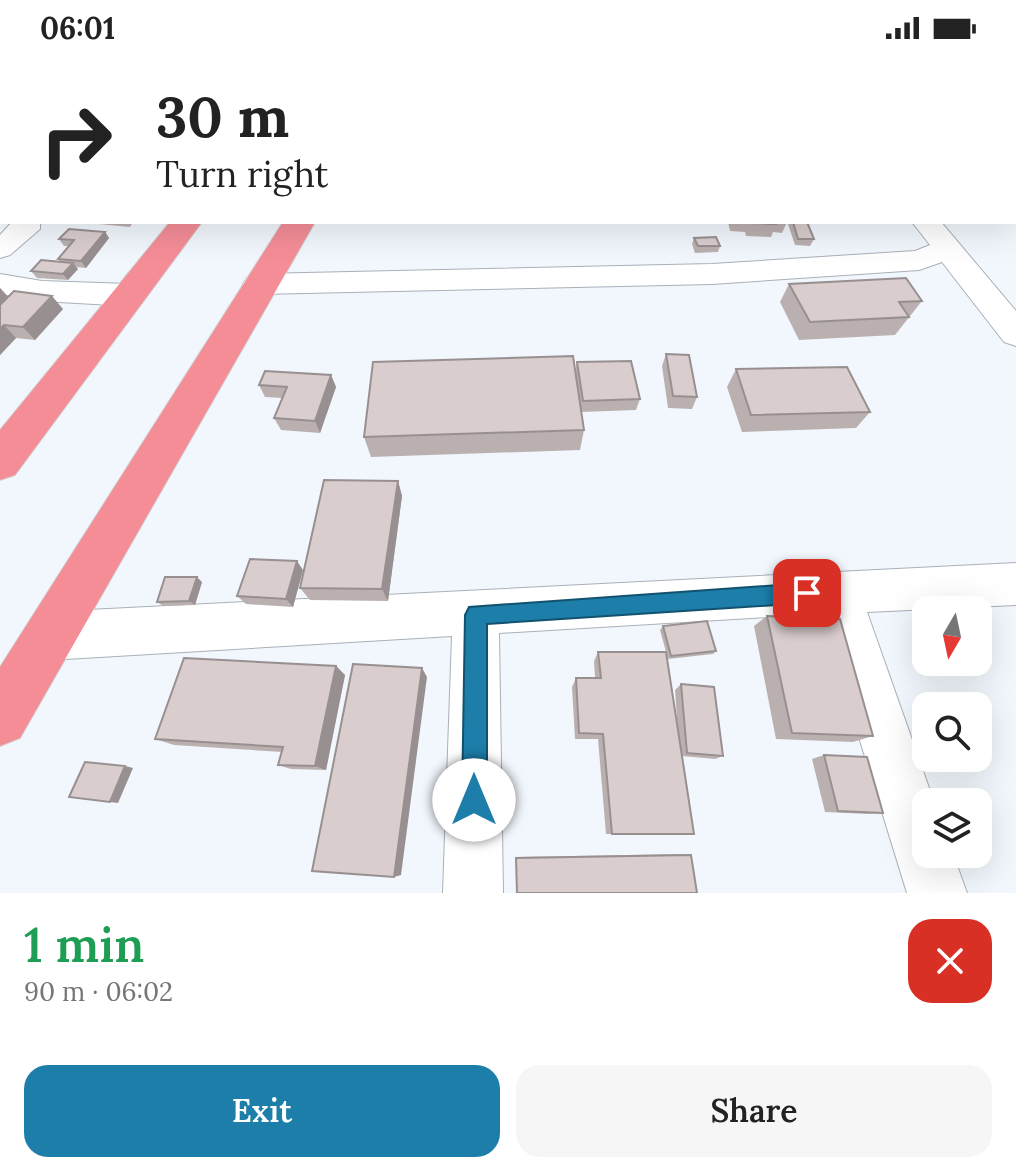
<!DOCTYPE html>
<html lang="en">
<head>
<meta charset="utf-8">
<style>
  body { margin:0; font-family:Lora,serif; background:#f6f6f6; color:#222; height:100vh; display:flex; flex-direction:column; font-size:30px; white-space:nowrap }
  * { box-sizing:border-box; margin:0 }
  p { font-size:26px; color:#767676 }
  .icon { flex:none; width:44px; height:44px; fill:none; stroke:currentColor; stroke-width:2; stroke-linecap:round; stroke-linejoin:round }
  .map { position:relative; height:837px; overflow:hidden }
  .side { display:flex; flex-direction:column; background:#fff; flex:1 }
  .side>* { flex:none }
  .guide { position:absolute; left:0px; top:0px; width:1016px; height:168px; box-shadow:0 8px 32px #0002; background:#fff; color:#222; overflow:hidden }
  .needle { width:52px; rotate:189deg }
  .fabs { position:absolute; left:912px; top:540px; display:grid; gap:16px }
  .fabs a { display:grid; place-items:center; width:80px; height:80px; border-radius:16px; background:#fff; box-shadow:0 8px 32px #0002; font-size:40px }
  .pin { position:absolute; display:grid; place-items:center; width:68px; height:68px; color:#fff; margin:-34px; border-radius:16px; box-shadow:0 4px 12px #0006 }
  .me { position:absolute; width:88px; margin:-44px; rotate:0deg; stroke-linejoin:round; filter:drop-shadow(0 0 6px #0008) }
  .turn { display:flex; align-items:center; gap:28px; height:168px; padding:0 24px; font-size:36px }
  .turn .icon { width:104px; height:104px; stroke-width:2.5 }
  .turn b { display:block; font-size:56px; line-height:68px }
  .round { display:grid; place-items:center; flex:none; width:84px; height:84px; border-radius:24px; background:#f6f6f6 }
  .summary { display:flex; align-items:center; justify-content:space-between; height:136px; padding:0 24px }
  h1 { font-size:48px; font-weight:600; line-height:60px; color:#1e9e55 }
  .primary-button { display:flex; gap:16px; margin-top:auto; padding:16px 24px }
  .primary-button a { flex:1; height:92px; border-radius:24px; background:#1c7ea9; color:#fff; font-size:32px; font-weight:600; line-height:92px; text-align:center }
  .primary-button a+a { background:#f6f6f6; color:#222 }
  .status { display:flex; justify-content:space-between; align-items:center; height:56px; padding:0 40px; background:#fff; direction:ltr }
  .status svg { height:22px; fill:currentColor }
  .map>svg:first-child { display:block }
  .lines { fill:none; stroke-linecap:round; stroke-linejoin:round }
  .minor-casing { stroke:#a9b0b8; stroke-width:2 }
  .highway-casing { stroke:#d3d3d4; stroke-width:2 }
  .minor { fill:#fff; fill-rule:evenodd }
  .highway { fill:#f58d97; fill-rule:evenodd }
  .wall { fill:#bbb0b0 }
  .shaded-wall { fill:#989090 }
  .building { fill:#d9cdcd; stroke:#989090; stroke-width:2 }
  .route { fill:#1c7ea9; stroke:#12526e; stroke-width:2 }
</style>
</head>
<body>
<div class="status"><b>06:01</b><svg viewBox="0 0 49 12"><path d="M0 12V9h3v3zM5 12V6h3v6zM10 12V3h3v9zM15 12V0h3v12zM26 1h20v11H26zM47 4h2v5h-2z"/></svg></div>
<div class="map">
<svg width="1016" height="837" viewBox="0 0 1016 837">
  <rect width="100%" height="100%" fill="#f2f7fe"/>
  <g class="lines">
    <defs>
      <path id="minor" d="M1014,103h2v16h-2z
        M12,166h28v7l-30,26 -10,3v-23z
        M912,166h29l75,89v35l-12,-4 -62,-80 -23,8 -207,14 -453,10 -11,-3 -5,-7 5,-7 11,-3 453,-10 203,-13 15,-6z
        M0,218l42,7 87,3 11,4 5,7 -5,7 -11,4 -87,-5 -42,-7z
        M1016,507v42l-149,7 67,190h-8v52h27l14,39h-60l-86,-279 -322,19 4,260h-60l9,-257 -403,24 -17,-7 -7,-17 7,-17 17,-7z"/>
      <path id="highway" d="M170,166h32l-187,253 -15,5v-50z
        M283,166h32l-295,516 -20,8v-79z"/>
    </defs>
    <use href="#minor" class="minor-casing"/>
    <use href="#highway" class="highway-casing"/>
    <use href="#minor" class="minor"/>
    <use href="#highway" class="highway"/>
  </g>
  <path class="wall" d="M88,166h45l-3,5 -41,-4z
    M728,166h59l-5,11 -9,-1 -2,5 -25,-1 -1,-4 -15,-1z
    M789,166h18l7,17 -4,7 -15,-1 -7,-21z
    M105,176l4,6 -23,30 -10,-1 2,2 -10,11 -31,-2 -6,-7 29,-9 -2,-3 11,-13h-5l-5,-7z
    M694,182l26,8 -2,6 -23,1 -3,-9z
    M789,228l133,17 -27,34 -96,5 -19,-38z
    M0,232l8,9 55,12 -28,31 -19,-2 -16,17z
    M666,298l31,43 -5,12 -24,-1 -6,-42z
    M577,306l63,37 -4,11 -55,2 3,18 -4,20 -209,7 -7,-20 211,-65z
    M736,313l134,43 -14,16 -114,4 -15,-45z
    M331,319l5,12 -16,46 -39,-3 -7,-12 9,-20 -18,-1 -6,-12z
    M398,425l4,15 -14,105 -78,-1 -10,-12z
    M303,514l-10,37 -47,-3 -9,-8z
    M202,526l-7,23 -32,1 -6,-4z
    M767,560l106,120 -20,6 -77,-3 -22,-113z
    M663,570l53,25 -3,3 -45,5 -8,-29z
    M598,596l80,81 -3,-43 6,-6 42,72 -8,3 -33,-3 12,78h-88l-8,-95h-23l-3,-52 4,-9h19l-1,-17z
    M336,610l9,9 -19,95 -35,-1 -13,-4 4,-13 -108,-7 -19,-6z
    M824,699l59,58 -15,1 -43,-2 -13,-53z
    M680,798l11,1 -175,38v-36z"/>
  <path class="shaded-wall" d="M105,176l4,6 -23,30 -5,-7z
    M73,207l5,6 -10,11 -5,-6z
    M0,232l14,15 -14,14z
    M52,240l11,13 -28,31 -12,-13z
    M4,269l12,13 -16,17v-26z
    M331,319l5,12 -16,46 -5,-12z
    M398,425l4,15 -14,105 -6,-12z
    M297,505l6,9 -10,37 -7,-8z
    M197,521l5,5 -7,23 -6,-4z
    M336,610l9,9 -19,95 -11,-4z
    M422,612l5,9 -26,198 -7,2z
    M125,710l8,2 -15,35 -8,-1z"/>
  <path class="building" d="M751,166h24l1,2 -25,-1z
    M793,166h14l7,17h-16z
    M69,173l36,3 -24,29 -23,-2 16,-19 -15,-1z
    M716,181l4,9h-22l-4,-8z
    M41,204l32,3 -10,11 -32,-3z
    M906,222l16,23 -23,1 10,15 -99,5 -21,-38z
    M14,235l38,5 -29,31 -19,-2 -4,4v-24z
    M666,298l23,1 8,42 -24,-1z
    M573,300l11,74 -220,7 9,-75z
    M631,305l9,38 -57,2 -6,-39z
    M847,311l23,45 -119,3 -15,-46z
    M265,315l66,4 -16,46 -41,-3 13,-31 -28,-2z
    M324,424l74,1 -16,108 -82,-1z
    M250,503l47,2 -11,38 -49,-3z
    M165,521h32l-8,24 -32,1z
    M767,560l73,3 33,117 -81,-3z
    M707,565l9,30 -45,5 -8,-30z
    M598,596h68l28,182h-82l-9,-100 -24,-1 -3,-55h25z
    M184,602l152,8 -21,100 -37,-1 5,-18 -128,-8z
    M353,608l69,4 -28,209 -82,-6z
    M681,628l33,3 9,69 -36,-3z
    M824,699l43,2 16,56 -45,-2z
    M85,706l40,4 -15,36 -41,-5z
    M691,799l6,38h-180l-1,-35z"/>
  <path class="route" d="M807,527l7,3 3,7 -3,7 -7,3 -320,21v176l-4,9 -9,4 -9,-4 -3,-9 3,-185 4,-8z"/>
</svg>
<div class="fabs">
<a><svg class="needle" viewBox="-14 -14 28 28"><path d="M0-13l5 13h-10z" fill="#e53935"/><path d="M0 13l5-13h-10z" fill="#767676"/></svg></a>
<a><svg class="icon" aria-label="search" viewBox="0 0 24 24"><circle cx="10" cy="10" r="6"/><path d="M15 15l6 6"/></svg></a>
<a><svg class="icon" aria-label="layers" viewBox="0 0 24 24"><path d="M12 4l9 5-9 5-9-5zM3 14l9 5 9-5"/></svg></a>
</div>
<div class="pin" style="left:807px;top:537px;background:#d93025"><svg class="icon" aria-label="arrive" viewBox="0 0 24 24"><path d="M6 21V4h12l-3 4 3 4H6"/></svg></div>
<svg class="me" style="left:474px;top:744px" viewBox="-20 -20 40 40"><circle r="19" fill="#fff"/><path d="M0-13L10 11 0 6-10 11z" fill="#1c7ea9"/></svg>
<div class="guide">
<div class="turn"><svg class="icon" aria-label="right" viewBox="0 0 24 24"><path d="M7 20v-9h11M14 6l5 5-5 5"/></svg><div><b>30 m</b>Turn right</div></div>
</div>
</div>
<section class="side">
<div class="summary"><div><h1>1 min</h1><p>90 m · 06:02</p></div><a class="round" style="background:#d93025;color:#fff"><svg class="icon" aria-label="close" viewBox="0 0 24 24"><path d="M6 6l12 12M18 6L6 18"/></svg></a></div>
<div class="primary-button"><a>Exit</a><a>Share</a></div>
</section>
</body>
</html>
